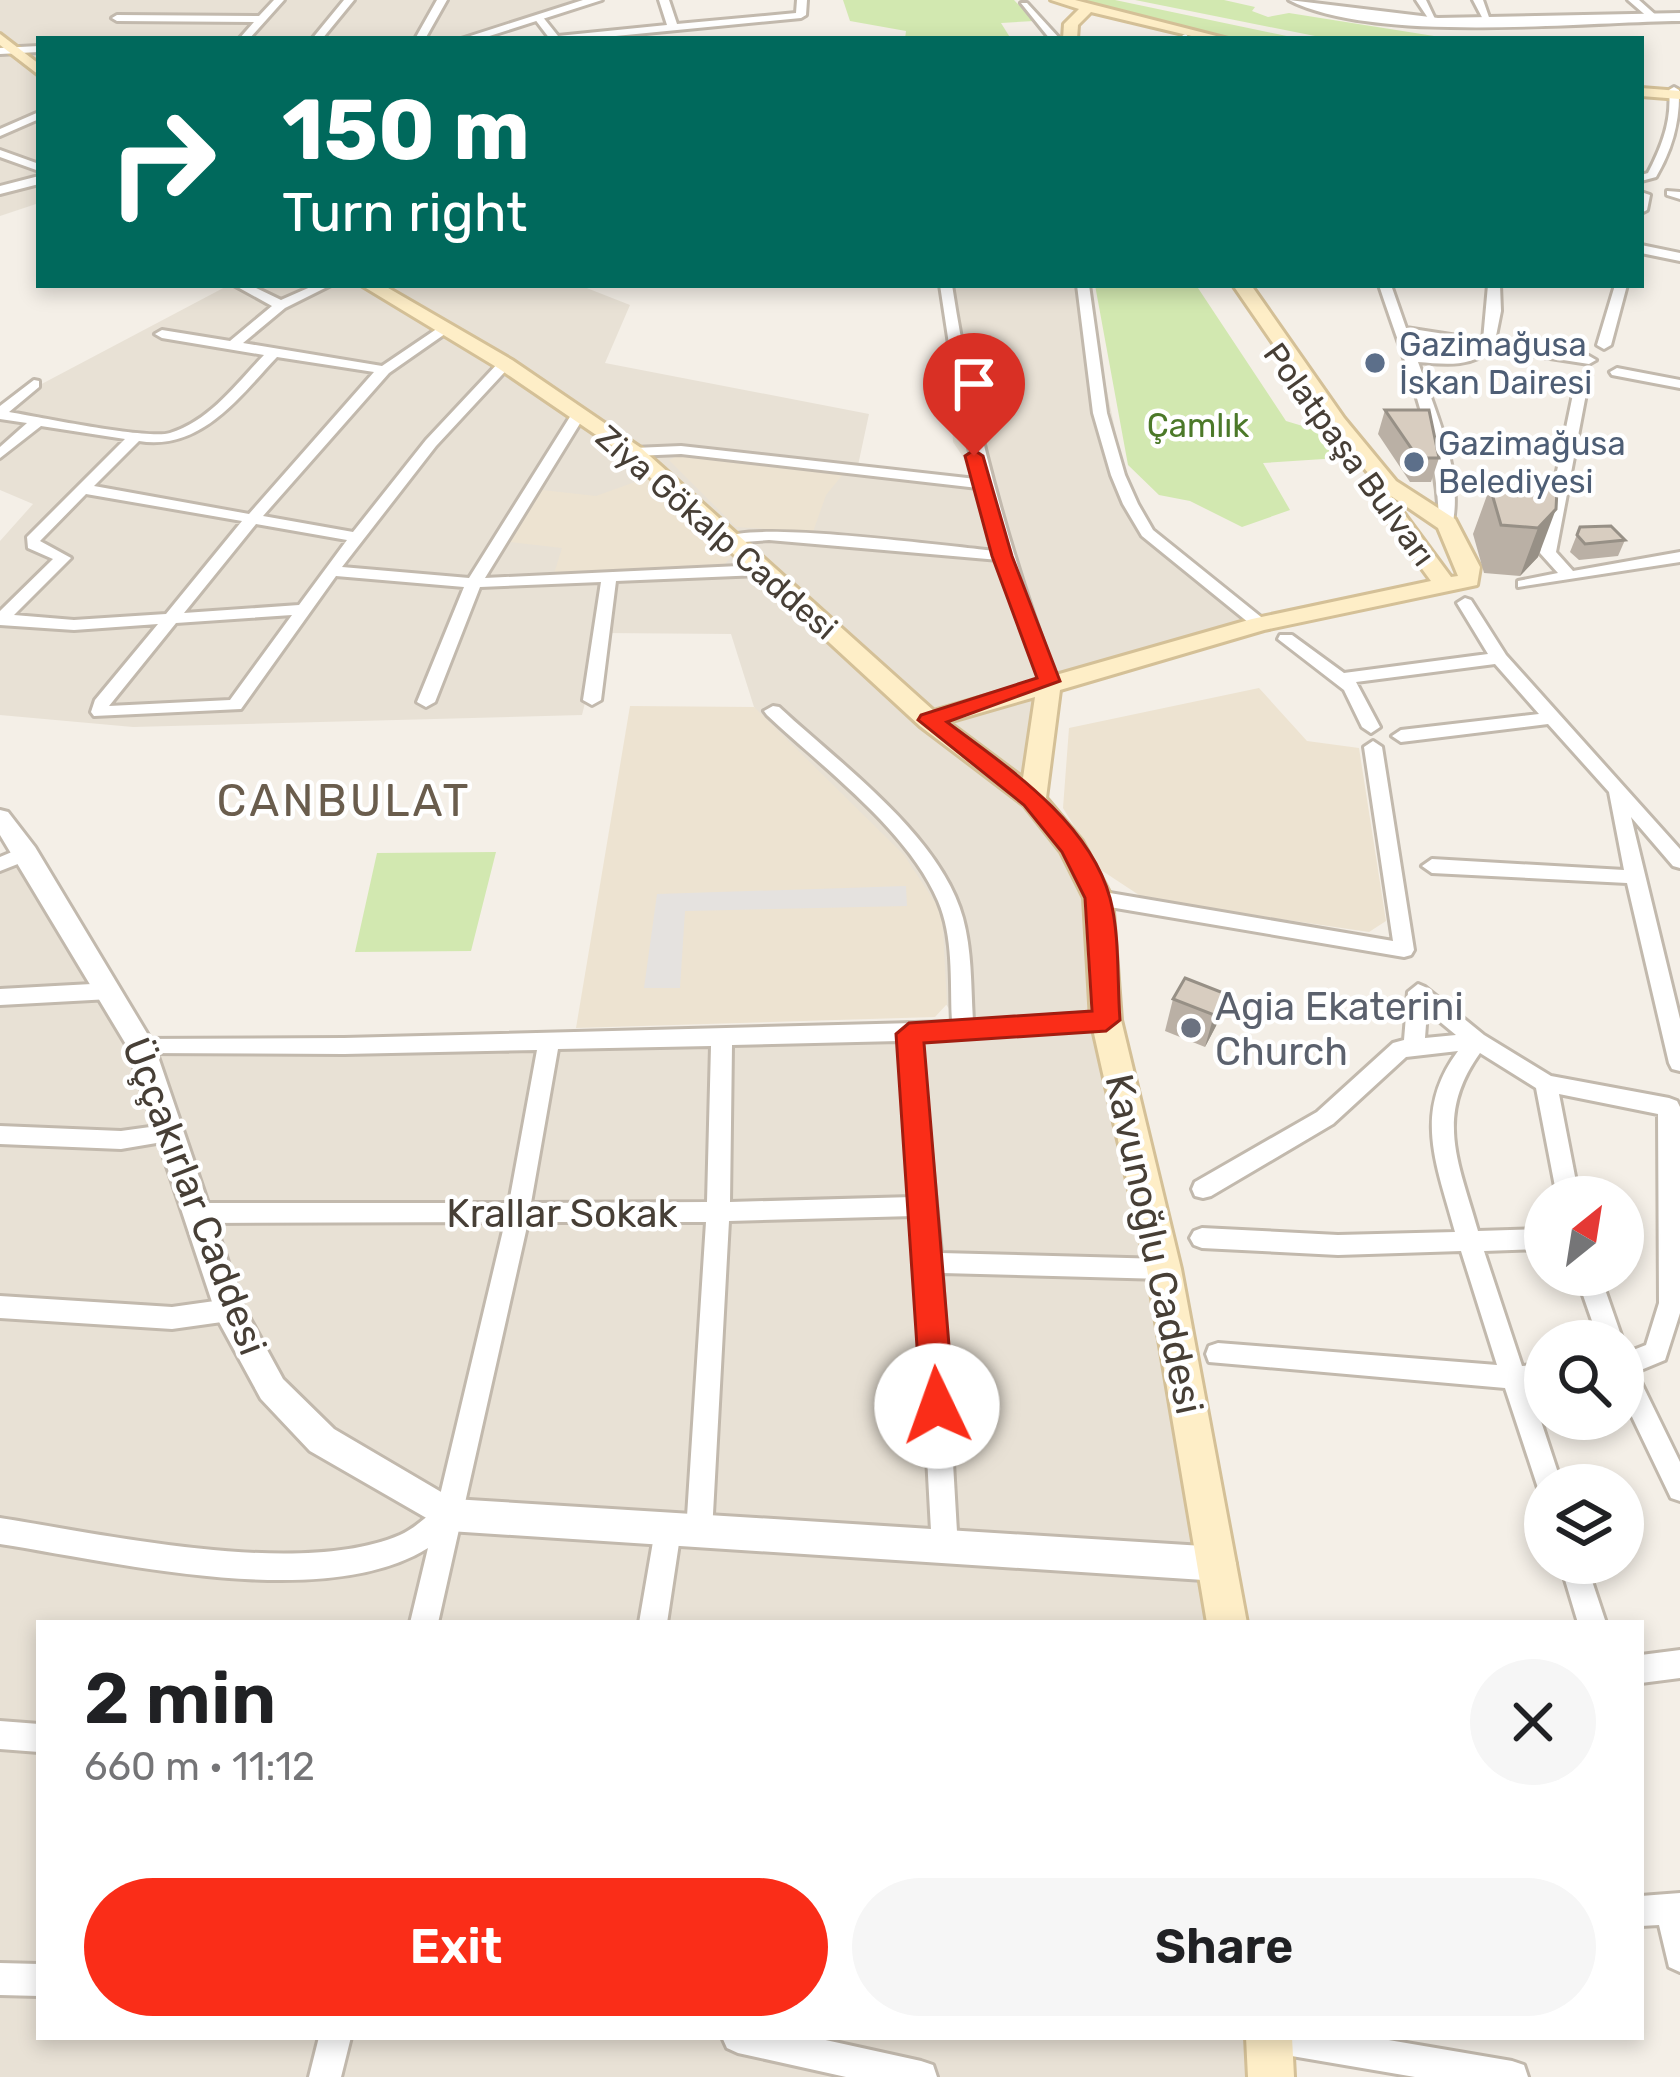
<!DOCTYPE html>
<html lang="en">
<head>
<meta charset="utf-8">
<style>
  body { margin:0; font-family:Rubik,sans-serif; background:#f6f6f6; color:#202124; height:100vh; display:flex; flex-direction:column; font-size:45px; white-space:nowrap }
  * { box-sizing:border-box; margin:0 }
  p { font-size:39px; color:#757577 }
  .icon { flex:none; width:66px; height:66px; fill:none; stroke:currentColor; stroke-width:2; stroke-linecap:round; stroke-linejoin:round }
  .map { position:relative; flex:1; overflow:hidden }
  .side { position:absolute; left:36px; top:1620px; width:1608px; height:420px; display:flex; flex-direction:column; background:#fff; border-radius:0px; box-shadow:0 6px 18px #0003 }
  .side>* { flex:none }
  .guide { position:absolute; left:36px; top:36px; width:1608px; height:252px; border-radius:0px; box-shadow:0 6px 18px #0003; background:#00695c; color:#fff; overflow:hidden }
  .needle { width:78px; rotate:30deg }
  .fabs { position:absolute; left:1524px; top:1176px; display:grid; gap:24px }
  .fabs a { display:grid; place-items:center; width:120px; height:120px; border-radius:50%; background:#fff; box-shadow:0 6px 18px #0003; font-size:60px }
  .pin { position:absolute; display:grid; place-items:center; width:102px; height:102px; color:#fff; margin:-123px -51px; border-radius:50% 50% 50% 0; rotate:-45deg; box-shadow:0 0 12px #0007 }
  .pin .icon { rotate:45deg }
  .me { position:absolute; width:132px; margin:-66px; rotate:357deg; stroke-linejoin:round; filter:drop-shadow(0 0 9px #0008) }
  .turn { display:flex; align-items:center; gap:42px; height:252px; padding:0 48px; font-size:54px }
  .turn .icon { width:156px; height:156px; stroke-width:2.5 }
  .turn b { display:block; font-size:84px; line-height:102px }
  .round { display:grid; place-items:center; flex:none; width:126px; height:126px; border-radius:63px; background:#f6f6f6 }
  .headline { display:flex; align-items:center; justify-content:space-between; height:204px; padding:0 48px }
  h1 { font-size:72px; font-weight:600; line-height:90px }
  .button { display:flex; gap:24px; margin-top:auto; padding:24px 48px }
  .button a { flex:1; height:138px; border-radius:72px; background:#fa2d18; color:#fff; font-size:48px; font-weight:600; line-height:138px; text-align:center }
  .button a+a { background:#f6f6f6; color:#202124 }
  .map>svg:first-child { display:block }
  .residential { fill:#e8e1d5 }
  .education { fill:#ede3d1 }
  .green { fill:#d2e8b0 }
  .parking { fill:#e5e2df }
  .lines { fill:none; stroke-linecap:round; stroke-linejoin:round }
  .minor-casing { stroke:#c2b9ad; stroke-width:6 }
  .tertiary-casing { stroke:#c2b9ad; stroke-width:6 }
  .secondary-casing { stroke:#d4c097; stroke-width:6 }
  .minor { fill:#fff; fill-rule:evenodd }
  .tertiary { fill:#fff; fill-rule:evenodd }
  .secondary { fill:#feeec7; fill-rule:evenodd }
  .wall { fill:#bab0a5 }
  .shaded-wall { fill:#979086 }
  .building { fill:#d8cdc0; stroke:#979086; stroke-width:3 }
  .route { fill:#fa2d18; stroke:#a21d10; stroke-width:3 }
  .service-dot { fill:#5c6f8a; stroke:#fff; stroke-width:4.5 }
  .worship-dot { fill:#6b7280; stroke:#fff; stroke-width:4.5 }
  .labels { text-anchor:middle; stroke-width:9; stroke-linejoin:round; paint-order:stroke }
  .far-service-label { font-size:33px; fill:#4e5e75; stroke:#fff; text-anchor:start }
  .far-park-label { font-size:33px; fill:#4c7929; stroke:#fff }
  .far-street-label { font-size:33px; fill:#473f36; stroke:#fff }
  .worship-label { font-size:39px; fill:#5b616d; stroke:#fff; text-anchor:start }
  .street-label { font-size:39px; fill:#473f36; stroke:#fff }
  .quarter-label { font-size:45px; letter-spacing:3px; fill:#6a5d4d; stroke:#fff }
</style>
</head>
<body>
<div class="map">
<svg width="1680" height="2077" viewBox="0 0 1680 2077">
  <rect width="100%" height="100%" fill="#f4efe7"/>
  <path class="residential" d="M0,0h595l-127,39h-429v164l-39,13z
    M229,285h350l51,20 -25,58 264,51 -12,56 123,12 -27,-40 -8,-157h140l45,217 118,125 -202,55 -9,122 61,94 125,725h-1184v414h1213l3,40h-1255v-1223l26,-1 114,192 822,-16 -208,-322 -23,-73 -129,-1 -20,82 -449,12 -133,-12v-174l33,-37 -33,-14v-84z"/>
  <path class="education" d="M682,454l162,19 -18,22 -13,37 -77,-5 -67,-67z
    M646,478l85,79 -9,10 -168,7 8,-26 -52,-6 32,-52 54,6z
    M1259,688l48,53 52,7 27,173 -17,11 -224,-33 -44,-29 -38,-62 6,-80z
    M630,706l124,1 150,148 38,58 5,91 -12,13 -359,11z"/>
  <path class="green" d="M843,0h171l20,21 -33,2 10,16h-106l1,-8 -56,-10z
    M1088,0h27l186,39h-71l-140,-33z
    M1135,0h89l31,7 -3,4 16,6 21,-4 145,23 -104,3z
    M1095,285h101l90,136 30,9 23,28 -76,5 27,47 -48,17 -52,-26 -31,-6 -31,-30z
    M496,852l-25,99 -116,1 22,-99z"/>
  <path class="parking" d="M906,886l1,20 -222,5 -5,77h-36l13,-94z"/>
  <g class="lines">
    <defs>
      <path id="minor" d="M274,0h10l-35,39h-10l15,-17 -137,-1 -5,-3 5,-3 142,1z
        M344,0h10l-32,39h-10z
        M437,0h10l-22,39h-10z
        M659,0h10l8,24 119,-11 1,-13h10l-1,15 -5,3 -216,21h-35l-16,-21 8,-2 16,20 109,-11z
        M1416,0h10l10,21h-6z
        M1473,0h10l8,23h-6z
        M1628,0h11l19,17 -8,2z
        M1021,3h6l33,36h-10z
        M1186,34l4,5h-10l3,-4z
        M39,46v6l-39,2v-6z
        M1674,87l5,3c1,32 -7,60 -23,87l-15,4v-6l7,-2c14,-27 24,-53 21,-83z
        M39,112v7l-39,17v-7z
        M0,150l39,14v7l-39,-14z
        M1667,191l13,1v7l-13,-4z
        M1641,192l9,3 -3,15 -6,3z
        M1641,245l39,8v8l-39,-8z
        M234,285h16l31,15 34,-15h16l-46,23 -42,35 139,23 59,-40 11,3 -63,44 -126,143 90,16 73,-92 74,-79 12,3 -76,82 -94,121 127,11 104,-166 7,-4 7,4 -102,166 275,-13 8,5 -8,5 -144,6 -15,119 -9,5 -9,-5 18,-118 -121,5 -45,115 -9,5 -9,-5 47,-115 -128,-11 -95,133 -147,7 -3,-4 4,-12 63,-76 -84,6 -74,-5v-14l53,-52 -25,-11 -1,-11 98,-98 -84,-13 -41,32v-11l27,-24 -27,-4v-13l34,-26 5,1v6l-30,25c30,5 140,28 161,21 40,-12 67,-50 94,-78l-102,-17 -7,-4 7,-4 68,11 42,-35zM277,357l97,15 -125,142 -155,-28 45,-45c62,10 100,-44 138,-84zM86,494l156,27 -76,93 -92,6 -60,-5 57,-57 -31,-17zM256,524l91,16 -48,65 -115,8zM292,615l-62,85 -121,6 67,-83z
        M940,285h12c21,137 57,266 105,396l-2,4h-12l-2,-4 -42,-121 -230,-20 -38,3 -8,-5c30,-18 226,9 273,13l-18,-63 -297,-34 -47,2 -7,-4 7,-4 47,-2 295,33 -20,-89z
        M1077,285h12l18,128 18,62 13,29 15,26 113,91v6h-12l-112,-91 -19,-32 -12,-29 -18,-62z
        M1379,285h12l15,43 77,12 5,-55h12l1,26 -6,30 94,15 7,4 -7,4 -98,-15c-20,19 -47,15 -73,13 18,51 46,112 34,165l-13,-3c-1,-84 -34,-160 -60,-239zM1409,336l69,11c-18,13 -41,9 -63,7z
        M1615,285h12l-16,60 -7,4 -7,-4z
        M1617,368l63,12v8l-68,-13 -2,-3z
        M1577,375l12,3 -33,174 17,19 107,-19v10l-162,25v-6l40,-8 -18,-20z
        M1465,598l6,2 35,55 174,194v19l-7,-2 -42,-49 49,202v52l-8,-2 -3,-6 -42,-180 -195,-10 -10,-7 10,-7 192,11 -15,-78 -61,-68 -147,18 -9,-6 9,-6 138,-16 -44,-50 -139,18 24,45 -9,6 -9,-6 -18,-37 -66,-51 2,-4h12l52,38 144,-19 -31,-51z
        M773,706l6,1c60,56 162,129 184,211 9,33 8,69 10,103l133,-9 10,8 -10,8 -186,12 21,213 223,6 8,3 4,7 -4,7 -8,3 -222,-6 16,276 -4,9 -9,4 -9,-4 -4,-9 -18,-333 -185,5 -17,311 -4,9 -9,4 -9,-4 -4,-9 20,-310h-178l-90,401h-28l18,-75c-103,65 -313,14 -428,-4v-26c108,17 300,60 400,17 14,-6 26,-18 37,-27l68,-286 -305,1 -8,-3 -3,-7 3,-7 8,-3h309l28,-153 -193,4 -204,-1 -7,-2 -4,-6 4,-6 211,-1 608,-16c-2,-39 2,-84 -14,-121 -30,-71 -116,-134 -171,-186l-3,-4zM899,1041l14,156 -183,5 2,-157zM711,1046l-4,156 -176,1 27,-154z
        M1373,741l9,6 32,203 -3,5 -7,2 -306,-52 -10,-7 10,-7 295,50 -29,-194z
        M26,846l7,2 2,5 -2,5 -33,13v-14z
        M110,983l10,8 -10,8 -110,6v-16z
        M1418,984l7,3 59,48 67,41 118,22 8,3 3,6v206l-15,47 -29,12 44,90v39l-9,-3 -48,-100v-44l23,-9 13,-42 -1,-189 -99,-20 20,103h-22l-21,-109 -56,-35c-46,64 -21,110 -2,178l67,-2v20l-61,2 38,115 23,-2v22l-15,2 32,97h-17v11l-5,-2 -35,-106 -296,-26 -3,-8 3,-8 9,-3 279,22 -36,-114 -123,4 -136,-7 -8,-3 -4,-7 4,-7 8,-3 136,7 117,-3c-18,-67 -43,-119 3,-181l-52,6 -73,67 -122,72 -8,2 -8,-2 -3,-7 3,-7 122,-70 76,-69 11,-3 4,-48zM1427,1011l29,24 -31,3z
        M172,1124l8,3 3,6 -3,6 -59,10 -121,-5v-18l121,5z
        M1576,1275h24l23,66h-24z
        M0,1296l172,11 57,-8 9,4 3,7 -3,7 -9,4 -57,8 -172,-11z
        M668,1517l9,4 4,9 -14,93h-28l16,-93 4,-9z
        M1560,1563h26l20,60h-28z
        M1680,1650v28l-39,5v-28z
        M0,1721l39,3v28l-39,-3z
        M1680,1893v79l-11,-5 -10,-42 -18,1v-30z
        M0,1963l39,1v32l-39,-1z
        M319,2037h32l-10,40h-32z
        M722,2037h90l109,24 12,4 4,12h-91l-108,-24 -11,-5z
        M1258,2037h113l141,24 12,4 4,12h-113l-141,-24 -11,-5z"/>
      <path id="tertiary" d="M583,0h19l-122,39h-19z
        M1289,0l149,18 242,-5v8c-100,1 -306,23 -391,-21z
        M39,176v8l-39,10v-8z
        M0,810l8,2 27,35 119,198 89,261 40,73 51,50 119,70 766,48 12,5 5,12 -5,12 -12,5 -770,-50 -139,-80 -49,-52 -43,-79 -91,-274 -127,-211z"/>
      <path id="secondary" d="M1051,0h24l153,39h-24l-113,-27 -13,13 -1,14h-14l1,-15 15,-15z
        M0,34l39,30v11l-39,-30z
        M1641,88l39,3v8l-39,-3z
        M361,285h22l129,75 129,88 293,263 103,-30 3,-5 16,-1 196,-56 179,-38 -70,-96 12,-6 -43,-53 -97,-141h18l93,133 52,63 59,38 25,48 -3,18 -213,45 -204,60 -14,108 36,43 30,57 9,122 60,249 66,354h-40l-60,-354 -56,-249 -7,-122 -23,-46 -37,-47 -104,-79 -293,-270 -129,-88zM1391,496l47,32 20,48 -7,1zM1035,697l-12,81 -75,-56z
        M1246,2037h46l2,40h-46z"/>
    </defs>
    <use href="#minor" class="minor-casing"/>
    <use href="#tertiary" class="tertiary-casing"/>
    <use href="#secondary" class="secondary-casing"/>
    <use href="#minor" class="minor"/>
    <use href="#tertiary" class="tertiary"/>
    <use href="#secondary" class="secondary"/>
  </g>
  <path class="wall" d="M1385,410l54,48 -8,24h-21l-32,-48z
    M1510,481l39,3 -11,73 -18,19 -36,-3 -11,-39 17,-47 18,1z
    M1580,527l45,13 -7,16 -39,4 -9,-8z
    M1226,994l-10,32 -11,21 -40,-16 8,-32z"/>
  <path class="shaded-wall" d="M1556,509l-18,48 -18,19 18,-48z
    M1226,994l-10,32 -11,21 9,-32z"/>
  <path class="building" d="M1385,410h44l10,48h-21z
    M1510,481l39,3 8,6 -1,19 -18,19 -37,-3 -11,-38 22,1z
    M1611,526l14,14 -40,4 -8,-9 3,-8z
    M1185,978l41,16 -12,21 -41,-16z"/>
  <path class="route" d="M974,450l9,6 29,100 48,125 -113,41c60,45 142,99 163,176 10,37 7,84 10,122l-14,11 -182,12 30,363 -5,10 -12,5 -11,-5 -5,-10 -25,-372 13,-11 183,-12 -7,-113 -23,-46 -38,-47 -106,-85 3,-5 116,-37 -45,-122 -27,-100z"/>
  <g class="service-dot">
    <circle cx="1375" cy="363" r="12"/>
    <circle cx="1414" cy="462" r="12"/>
  </g>
  <circle class="worship-dot" cx="1191" cy="1028" r="12"/>
  <g class="labels">
    <g class="far-service-label">
      <text x="1399" y="356">Gazimağusa<tspan x="1399" dy="38">İskan Dairesi</tspan></text>
      <text x="1438" y="455">Gazimağusa<tspan x="1438" dy="38">Belediyesi</tspan></text>
    </g>
    <g class="far-park-label">
      <text x="1198" y="437">Çamlık</text>
    </g>
    <g class="far-street-label">
      <text transform="translate(1350 454) rotate(54)" y="12">Polatpaşa Bulvarı</text>
      <text transform="translate(717 532) rotate(41)" y="12">Ziya Gökalp Caddesi</text>
    </g>
    <g class="worship-label">
      <text x="1215" y="1020">Agia Ekaterini<tspan x="1215" dy="45">Church</tspan></text>
    </g>
    <g class="street-label">
      <text transform="translate(195 1196) rotate(69)" y="14">Üççakırlar Caddesi</text>
      <text x="562" y="1227">Krallar Sokak</text>
      <text transform="translate(1155 1244) rotate(78)" y="14">Kavunoğlu Caddesi</text>
    </g>
    <g class="quarter-label">
      <text x="344" y="816">CANBULAT</text>
    </g>
  </g>
</svg>
<div class="fabs">
<a><svg class="needle" viewBox="-14 -14 28 28"><path d="M0-13l5 13h-10z" fill="#e53935"/><path d="M0 13l5-13h-10z" fill="#757577"/></svg></a>
<a><svg class="icon" aria-label="search" viewBox="0 0 24 24"><circle cx="10" cy="10" r="6"/><path d="M15 15l6 6"/></svg></a>
<a><svg class="icon" aria-label="layers" viewBox="0 0 24 24"><path d="M12 4l9 5-9 5-9-5zM3 14l9 5 9-5"/></svg></a>
</div>
<div class="pin" style="left:974px;top:456px;background:#d93025"><svg class="icon" aria-label="arrive" viewBox="0 0 24 24"><path d="M6 21V4h12l-3 4 3 4H6"/></svg></div>
<svg class="me" style="left:937px;top:1406px" viewBox="-20 -20 40 40"><circle r="19" fill="#fff"/><path d="M0-13L10 11 0 6-10 11z" fill="#fa2d18"/></svg>
<div class="guide">
<div class="turn"><svg class="icon" aria-label="right" viewBox="0 0 24 24"><path d="M7 20v-9h11M14 6l5 5-5 5"/></svg><div><b>150 m</b>Turn right</div></div>
</div>
<section class="side">
<div class="headline"><div><h1>2 min</h1><p>660 m · 11:12</p></div><a class="round"><svg class="icon" aria-label="close" viewBox="0 0 24 24"><path d="M6 6l12 12M18 6L6 18"/></svg></a></div>
<div class="button"><a>Exit</a><a>Share</a></div>
</section>
</div>
</body>
</html>
